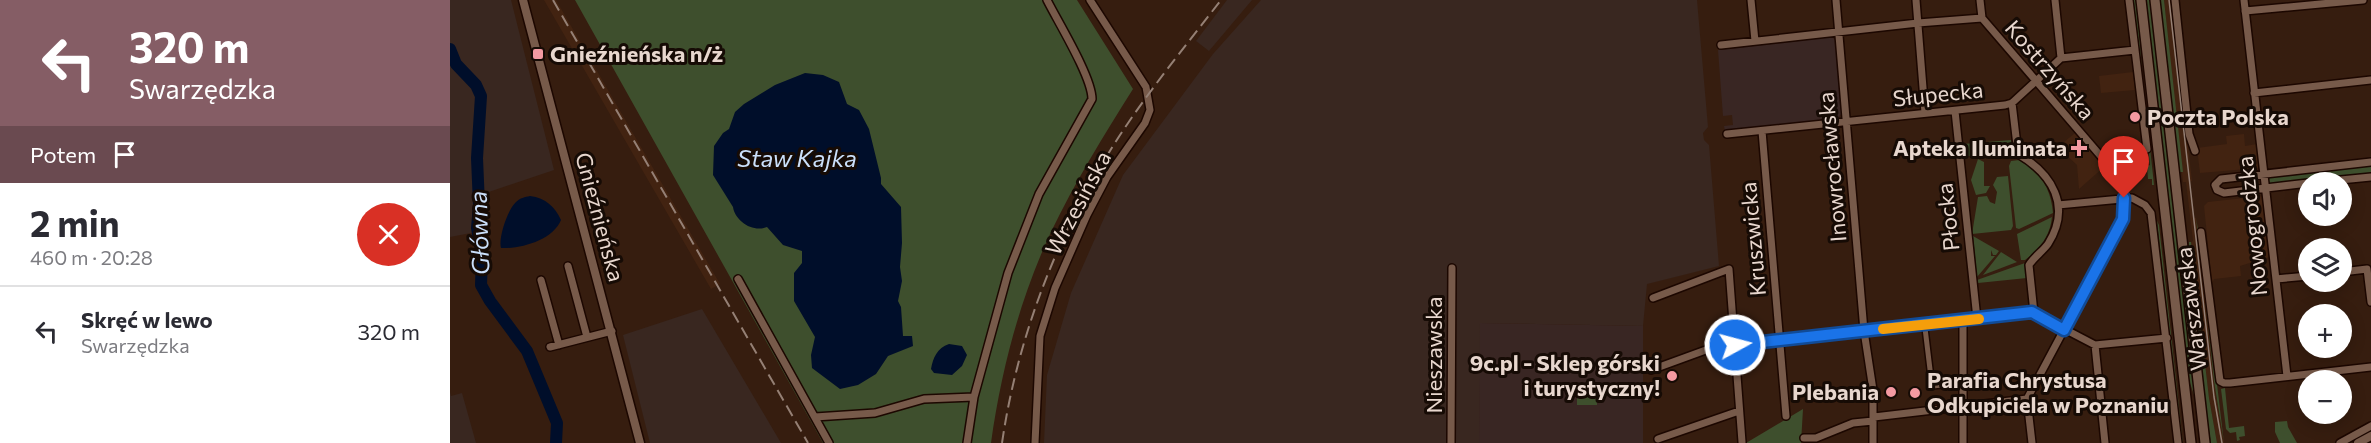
<!DOCTYPE html>
<html lang="pl">
<head>
<meta charset="utf-8">
<style>
  body { margin:0; font-family:Commissioner,sans-serif; background:#f7f7f7; color:#2b2b33; height:100vh; display:flex; flex-direction:column; font-size:22px; white-space:nowrap }
  * { box-sizing:border-box; margin:0 }
  p { font-size:20px; color:#7c7c81 }
  .icon { flex:none; width:33px; height:33px; fill:none; stroke:currentColor; stroke-width:2; stroke-linecap:round; stroke-linejoin:round }
  .map { position:relative; flex:1; overflow:hidden }
  .panel { display:flex; flex-direction:column; background:#fff; width:450px }
  .panel>* { flex:none }
  .guide { background:#855d65; color:#fff; overflow:hidden }
  .fabs { position:absolute; left:1848px; top:172px; display:grid; gap:12px }
  .fabs a { display:grid; place-items:center; width:54px; height:54px; border-radius:50%; background:#fff; box-shadow:0 3px 15px #0003; font-size:30px }
  .pin { position:absolute; display:grid; place-items:center; width:51px; height:51px; color:#fff; margin:-62px -26px; border-radius:50% 50% 50% 0; rotate:-45deg; box-shadow:0 0 6px #0007 }
  .pin .icon { rotate:45deg }
  .me { position:absolute; width:66px; margin:-33px; rotate:83deg; stroke-linejoin:round; filter:drop-shadow(0 0 4px #0008) }
  .turn { display:flex; align-items:center; gap:21px; height:126px; padding:0 30px; font-size:27px }
  .turn .icon { width:78px; height:78px; stroke-width:2.5 }
  .turn b { display:block; font-size:42px; line-height:51px }
  .then { display:flex; align-items:center; height:57px; padding:0 30px; background:#0003; gap:12px; font-size:22px }
  .round { display:grid; place-items:center; flex:none; width:63px; height:63px; border-radius:32px; background:#f7f7f7 }
  .head { display:flex; align-items:center; justify-content:space-between; height:102px; padding:0 30px }
  h1 { font-size:36px; font-weight:700; line-height:45px }
  ul { padding:0; list-style:none }
  li { display:flex; align-items:center; gap:18px; height:90px; padding:0 30px; border-top:2px solid #e1e1e2 }
  li div { flex:1 }
  li b { display:block; font-size:22px }
  li em { font-style:normal }
  main { display:flex; flex:1; min-height:0 }
  .map>svg:first-child { display:block }
  .built { fill:#422311 }
  .industrial { fill:#392720 }
  .education { fill:#392623 }
  .green { fill:#3e4f2d }
  .water { fill:#000e2a }
  .lines { fill:none; stroke-linecap:round; stroke-linejoin:round }
  .river { stroke:#000e2a; stroke-width:12 }
  .pedestrian-casing { stroke:#1c0700; stroke-width:8 }
  .minor-casing { stroke:#1c0700; stroke-width:10 }
  .tertiary-casing { stroke:#1c0700; stroke-width:11 }
  .secondary-casing { stroke:#1c0700; stroke-width:12 }
  .pedestrian { stroke:#775a4a; stroke-width:5 }
  .minor { stroke:#775a4a; stroke-width:7 }
  .tertiary { stroke:#775a4a; stroke-width:8 }
  .secondary { stroke:#775a4a; stroke-width:9 }
  .tram { stroke:#958075; stroke-width:1.5 }
  .rail { stroke:#958075; stroke-width:2; stroke-dasharray:12 6; stroke-linecap:butt }
  .route-casing { stroke:#114b97; stroke-width:15 }
  .route { stroke:#1a73e8; stroke-width:10 }
  .slow { stroke:#f59e0b; stroke-width:10 }
  .poi-dot { fill:#f49aa2; stroke:#160b05; stroke-width:2 }
  .labels { text-anchor:middle; stroke-width:6; stroke-linejoin:round; paint-order:stroke }
  .poi-label { font-size:22px; font-weight:bold; fill:#e8d7ce; stroke:#160b05; text-anchor:start }
  .street-label { font-size:22px; fill:#e8d7ce; stroke:#160b05 }
  .water-label { font-size:24px; font-style:italic; fill:#cadffa; stroke:#160b05 }
</style>
</head>
<body>
<main>
<section class="panel">
<div class="guide">
<div class="turn"><svg class="icon" aria-label="left" viewBox="0 0 24 24"><path d="M17 20v-9H6M10 6l-5 5 5 5"/></svg><div><b>320 m</b>Swarzędzka</div></div>
<div class="then">Potem<svg class="icon" aria-label="arrive" viewBox="0 0 24 24"><path d="M6 21V4h12l-3 4 3 4H6"/></svg></div>
</div>
<div class="head"><div><h1>2 min</h1><p>460 m · 20:28</p></div><a class="round" style="background:#d93025;color:#fff"><svg class="icon" aria-label="close" viewBox="0 0 24 24"><path d="M6 6l12 12M18 6L6 18"/></svg></a></div>
<ul>
<li><svg class="icon" aria-label="left" viewBox="0 0 24 24"><path d="M17 20v-9H6M10 6l-5 5 5 5"/></svg><div><b>Skręć w lewo</b><p>Swarzędzka</p></div><em>320 m</em></li>
</ul>
</section>
<div class="map">
<svg width="1921" height="443" viewBox="0 0 1921 443">
  <rect width="100%" height="100%" fill="#361d0f"/>
  <path class="built" d="M94,0h12l164,284 -9,5z
    M1714,0h7l21,181 -3,1 4,36h3l20,179 8,46h-7l-8,-45 -18,-156 2,-1 -7,-59h-3z
    M1683,72l2,18 -34,3 -2,-17z
    M1625,133l29,34 -25,22 -2,-24 -19,-18z
    M1794,134l1,12 12,-2 2,24 -59,5 -3,-25 30,-4 -1,-8z
    M1692,150l2,22 -22,2 -11,-13 11,-9z
    M1812,196l7,61 -29,9 1,10 -27,3 -2,5 -8,-78 4,-4z"/>
  <path class="industrial" d="M0,0h61l43,170 -74,25 -4,37 -26,5z
    M777,0h25l-43,51 -13,-10z
    M811,0h436l11,127 -5,6 1,7 5,5 10,121 -72,18 -4,42 -162,-3 -2,120h-435l3,-68 24,-82 52,-118 90,-121z
    M252,309l79,134h-131l-27,-108z
    M0,392l1,4 11,-3 14,50h-26z"/>
  <path class="education" d="M1382,37l4,4 6,72 -4,5 -113,13 -1,-5 9,-1 -1,-10 -9,1 -5,-66z
    M1030,323l163,3v117h-164z"/>
  <path class="green" d="M125,0h502l56,89c-29,46 -58,93 -82,143 -31,66 -50,139 -60,211h-168z
    M1682,0h5l5,72 12,113h-2v-6h-4l-1,-13 3,-1z
    M1694,0h7l49,443 -6,-48 -7,-21z
    M1708,0h6l19,172h-4z
    M1561,140l2,15 -4,-1v3l-45,-1 -1,-12z
    M1528,159l6,3v24h6l-4,7 -10,2 -5,-15z
    M1569,160c21,12 32,28 34,53l-34,16 -3,-1 -7,-62 2,-5z
    M1921,165v9l-100,10 -3,-3 3,-5z
    M1558,176l5,50 -2,4 -39,4 6,-37 9,-1 3,6 5,2 2,-12 -4,-7 4,-8z
    M1602,217c-2,19 -12,32 -27,43h-4l-4,-26z
    M1746,218l4,23 24,202 -10,-62z
    M1707,221l2,4 24,218h-2z
    M1523,236l26,15 -3,4h-3l-2,-5v6h4l-18,21z
    M1739,242h2l18,156 8,45h-6c-10,-66 -23,-134 -22,-201z
    M1551,252l16,10 -34,13z
    M1575,263l2,15 -49,5 -1,-3z
    M1775,388l4,40 15,-2 1,10 -6,1 1,3 -3,1 -1,-9 -6,1 -4,-4 -5,-40z
    M1127,393h20v12h-20z
    M1353,409l-2,34h-55z
    M1837,421l1,6 9,16h-17l-5,-11v-10z"/>
  <path class="water" d="M355,73l18,2 16,7 8,22 12,6 10,19 12,49v6l20,23 1,36 -2,24 2,14 -4,20 3,6 2,29h9l1,10 -25,10 -12,18 -18,11 -18,4 -28,-21 -1,-13 4,-18 -21,-36v-28l8,-10v-12l-19,-6 -16,-18c-14,6 -32,-6 -34,-20l-20,-32 1,-29 9,-13 6,-4 6,-17 9,-8 31,-19z
    M80,196c16,2 25,11 31,24 -8,20 -40,29 -60,28 -3,-10 7,-39 15,-46 4,-4 9,-5 14,-6z
    M499,344l13,2 5,9 -5,11 -10,9 -18,-2 -3,-4c2,-11 6,-21 18,-25z"/>
  <g class="lines">
    <path class="river" d="M0,49l6,15 20,21 5,11 -4,62 2,47 -2,23 5,28 -1,29 9,16 37,50 30,72 -1,20"/>
    <defs>
      <path id="pedestrian" d="M1475,328l7,58 22,-2"/>
      <path id="minor" d="M1301,0l4,41
        M1386,0l28,331 9,59v53
        M1466,0l9,113
        M1530,0l2,18
        M1605,0l6,58
        M1679,0l18,149
        M1725,0l14,134 6,17
        M1794,0l43,376
        M1795,11l118,-11
        M1271,45l197,-22 64,-5 141,164v37l-96,180 -153,18
        M1804,93l117,-13
        M1562,103l6,51c34,20 54,52 30,90 -6,8 -14,13 -19,21l5,48
        M1505,111l22,208
        M1312,131l24,285
        M1277,134l278,-29 7,-2 49,-45 74,-8
        M1858,183l-84,10 -7,-3 -2,-5 6,-6 150,-17
        M1860,183l61,-6
        M1608,205l74,-7 13,7 6,8 27,230
        M1751,232l19,149 4,2h6l141,-16
        M118,266l19,71
        M1892,272l25,-3 4,33
        M288,279l91,164
        M1826,279l32,-3
        M91,280l18,65
        M1203,298l76,-29 13,173
        M1513,320v123
        M1645,345l10,98
        M100,347l62,-16
        M1201,370l74,-27 10,2 297,-33 63,33 72,-7
        M1577,399l5,44
        M365,417l60,-4 49,-14 50,-2
        M1354,438h12l37,-15 20,-2
        M1208,439l81,-28
        M517,443l7,-46 34,-124 31,-79 53,-95c0,-22 -34,-77 -45,-99
        M585,443l5,-107 15,-48 32,-73 20,-38 38,-54 5,-13 -4,-23 -56,-87
        M1001,443l1,-175
        M1890,443l31,-17"/>
      <path id="tertiary" d="M73,0l117,443
        M1908,443l13,-7"/>
      <path id="secondary" d="M1691,0l50,443
        M1705,0l50,443"/>
    </defs>
    <use href="#pedestrian" class="pedestrian-casing"/>
    <use href="#minor" class="minor-casing"/>
    <use href="#tertiary" class="tertiary-casing"/>
    <use href="#secondary" class="secondary-casing"/>
    <use href="#pedestrian" class="pedestrian"/>
    <use href="#minor" class="minor"/>
    <use href="#tertiary" class="tertiary"/>
    <use href="#secondary" class="secondary"/>
    <path class="tram" d="M1719,0l45,397 8,46"/>
    <path class="rail" d="M103,0l255,443
      M552,443c16,-110 58,-215 118,-308 31,-47 67,-91 101,-135"/>
  </g>
  <g class="lines">
    <defs>
      <path id="route" d="M1285,345l297,-33 32,18 59,-111 1,-21"/>
    </defs>
    <use href="#route" class="route-casing"/>
    <use href="#route" class="route"/>
    <path class="slow" d="M1433,329l96,-10"/>
  </g>
  <g class="poi-dot">
    <rect x="82" y="48" width="12" height="12" rx="3"/>
    <circle cx="1685" cy="117" r="6"/>
    <path d="M1626 139h6v6h6v6h-6v6h-6v-6h-6v-6h6z"/>
    <circle cx="1222" cy="376" r="6"/>
    <circle cx="1441" cy="392" r="6"/>
    <circle cx="1465" cy="393" r="6"/>
  </g>
  <g class="labels">
    <g class="poi-label">
      <text x="100" y="62">Gnieźnieńska n/ż</text>
      <text x="1697" y="125">Poczta Polska</text>
      <text x="1617" y="156" text-anchor="end">Apteka Iluminata</text>
      <text x="1210" y="371" text-anchor="end">9c.pl - Sklep górski<tspan x="1210" dy="25">i turystyczny!</tspan></text>
      <text x="1477" y="388">Parafia Chrystusa<tspan x="1477" dy="25">Odkupiciela w Poznaniu</tspan></text>
      <text x="1429" y="400" text-anchor="end">Plebania</text>
    </g>
    <g class="street-label">
      <text transform="translate(1600 70) rotate(49)" y="8">Kostrzyńska</text>
      <text transform="translate(1488 94) rotate(-6)" y="8">Słupecka</text>
      <text transform="translate(1382 167) rotate(-95)" y="8">Inowrocławska</text>
      <text transform="translate(628 203) rotate(-62)" y="8">Wrzesińska</text>
      <text transform="translate(150 217) rotate(75)" y="8">Gnieźnieńska</text>
      <text transform="translate(1498 217) rotate(-96)" y="8">Płocka</text>
      <text transform="translate(1802 226) rotate(-96)" y="8">Nowogrodzka</text>
      <text transform="translate(1303 239) rotate(-95)" y="8">Kruszwicka</text>
      <text transform="translate(1741 309) rotate(-97)" y="8">Warszawska</text>
      <text transform="translate(984 355) rotate(-90)" y="8">Nieszawska</text>
    </g>
    <g class="water-label">
      <text x="347" y="167">Staw Kajka</text>
      <text transform="translate(30 233) rotate(-92)" y="8">Główna</text>
    </g>
  </g>
</svg>
<div class="fabs">
<a><svg class="icon" aria-label="sound" viewBox="0 0 24 24"><path d="M4 9h4l5-4v14l-5-4H4zM17 9q2 3 0 6"/></svg></a>
<a><svg class="icon" aria-label="layers" viewBox="0 0 24 24"><path d="M12 4l9 5-9 5-9-5zM3 14l9 5 9-5"/></svg></a>
<a>+</a>
<a>−</a>
</div>
<div class="pin" style="left:1674px;top:198px;background:#d93025"><svg class="icon" aria-label="arrive" viewBox="0 0 24 24"><path d="M6 21V4h12l-3 4 3 4H6"/></svg></div>
<svg class="me" style="left:1285px;top:345px" viewBox="-20 -20 40 40"><circle r="17" fill="#1a73e8" stroke="#fff" stroke-width="3"/><path d="M0-11L8 9 0 5-8 9z" fill="#fff"/></svg>
</div>
</main>
</body>
</html>
